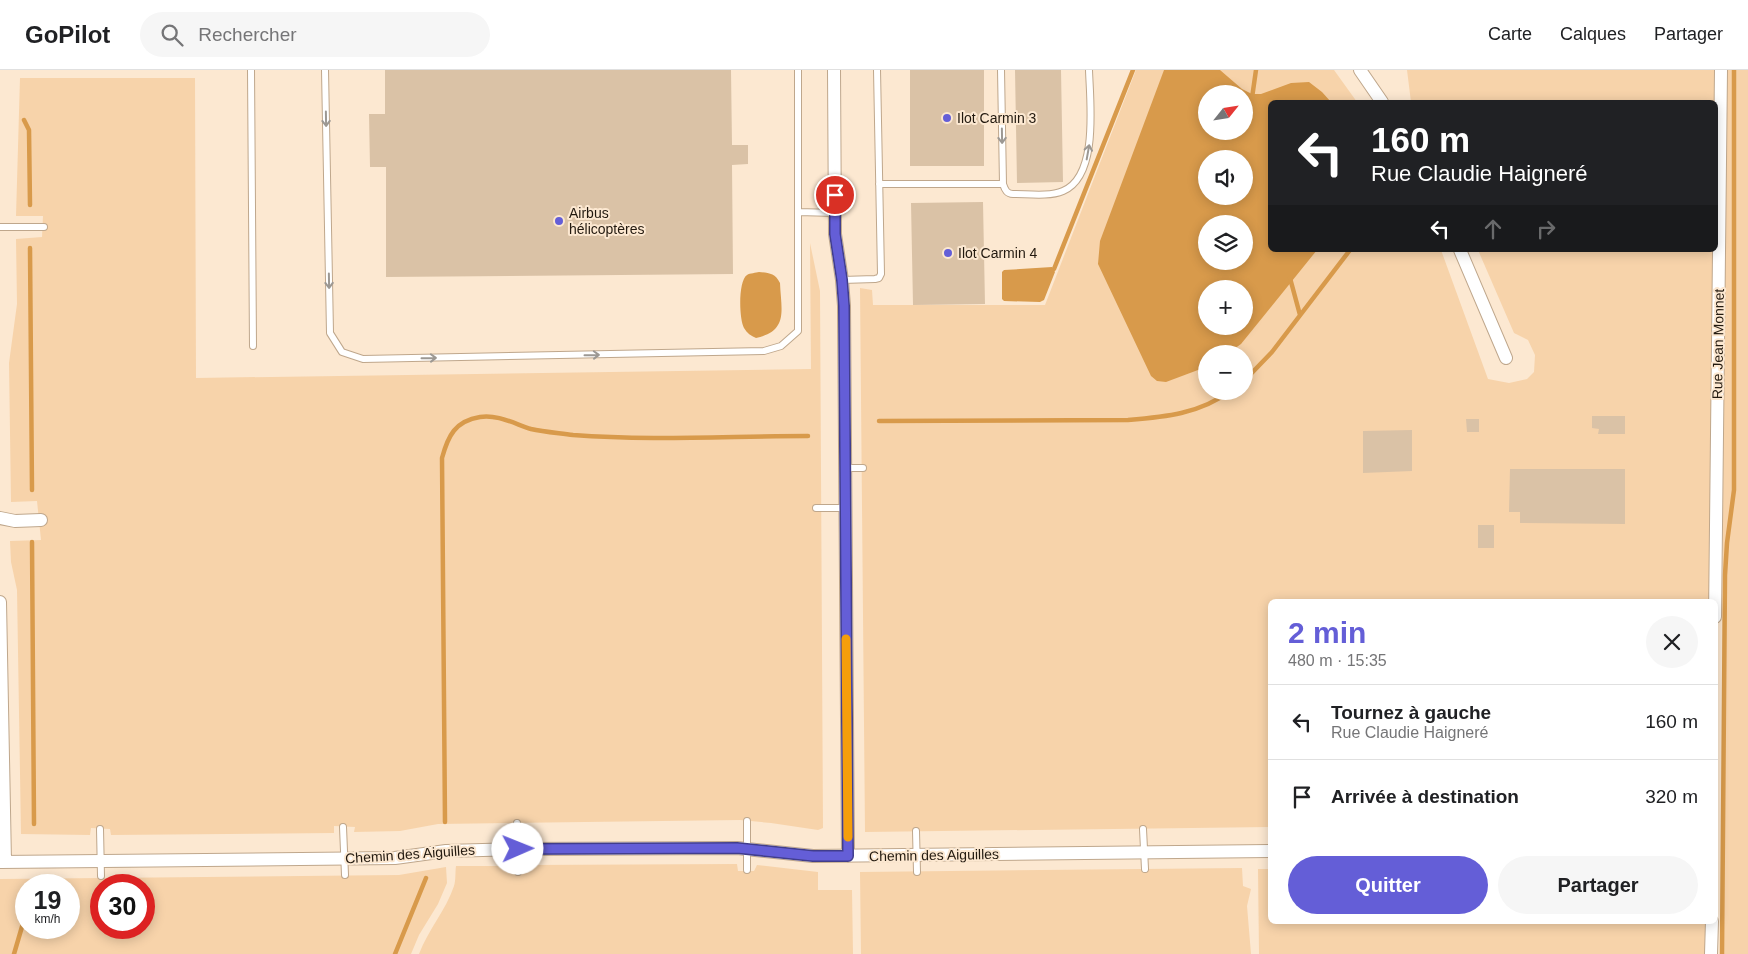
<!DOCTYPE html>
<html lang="fr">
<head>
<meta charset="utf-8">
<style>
  body { margin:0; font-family:Arial,sans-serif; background:#f6f6f6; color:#202124; height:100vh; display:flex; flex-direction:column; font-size:19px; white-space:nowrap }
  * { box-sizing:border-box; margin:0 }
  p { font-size:16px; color:#757577 }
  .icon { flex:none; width:28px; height:28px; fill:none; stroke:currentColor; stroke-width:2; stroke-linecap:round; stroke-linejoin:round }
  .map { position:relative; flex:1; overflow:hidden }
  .drawer { position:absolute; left:1268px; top:529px; width:450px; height:325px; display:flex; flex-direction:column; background:#fff; border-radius:8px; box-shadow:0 2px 12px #0003 }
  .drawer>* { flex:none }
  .hud { position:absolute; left:1268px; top:30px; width:450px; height:152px; border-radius:8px; box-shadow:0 2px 12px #0003; background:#202124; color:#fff; overflow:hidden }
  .needle { width:32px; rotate:60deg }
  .tools { position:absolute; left:1198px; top:15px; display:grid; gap:10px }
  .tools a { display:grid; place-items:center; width:55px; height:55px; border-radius:50%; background:#fff; box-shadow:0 2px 12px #0003; font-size:25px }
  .speed { position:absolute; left:15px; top:804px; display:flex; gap:10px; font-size:25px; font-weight:700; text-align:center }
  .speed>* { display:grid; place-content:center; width:65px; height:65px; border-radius:50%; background:#fff; box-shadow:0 2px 12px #0003; line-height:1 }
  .speed small { font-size:12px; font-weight:400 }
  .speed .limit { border:8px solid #d22; background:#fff; color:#111 }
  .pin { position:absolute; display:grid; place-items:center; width:42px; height:42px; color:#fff; margin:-21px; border:2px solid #fff; border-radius:50%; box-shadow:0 1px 5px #0007 }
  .me { position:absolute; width:55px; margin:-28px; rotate:89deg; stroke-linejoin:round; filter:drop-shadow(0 0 4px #0008) }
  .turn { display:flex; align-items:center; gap:18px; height:105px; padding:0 20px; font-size:22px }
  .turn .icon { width:65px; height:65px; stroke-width:2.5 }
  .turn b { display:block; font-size:35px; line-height:42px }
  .lanes { display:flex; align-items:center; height:48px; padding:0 20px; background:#0003; justify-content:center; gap:25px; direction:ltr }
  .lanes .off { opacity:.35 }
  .round { display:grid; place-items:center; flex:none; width:52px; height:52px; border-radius:26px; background:#f6f6f6 }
  .overview { display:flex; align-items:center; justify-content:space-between; height:85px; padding:0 20px }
  h1 { font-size:30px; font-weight:700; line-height:38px; color:#645ed7 }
  .button { display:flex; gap:10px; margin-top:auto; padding:10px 20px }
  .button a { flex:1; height:58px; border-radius:30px; background:#645ed7; color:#fff; font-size:20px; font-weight:700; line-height:58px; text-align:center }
  .button a+a { background:#f6f6f6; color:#202124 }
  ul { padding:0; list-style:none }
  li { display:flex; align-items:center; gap:15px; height:75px; padding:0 20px; border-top:1px solid #e0e0e0 }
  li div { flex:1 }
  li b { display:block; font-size:19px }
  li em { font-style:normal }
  header { display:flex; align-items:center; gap:30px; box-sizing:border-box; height:70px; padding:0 25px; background:#fff; border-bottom:1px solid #e0e0e0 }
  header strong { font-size:24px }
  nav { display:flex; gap:28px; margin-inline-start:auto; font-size:18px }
  .search { width:350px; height:45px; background:#f6f6f6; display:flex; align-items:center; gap:12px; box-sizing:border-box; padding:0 18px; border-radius:28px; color:#757577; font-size:19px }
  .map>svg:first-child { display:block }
  .green { fill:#f7d3aa; fill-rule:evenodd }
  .water { fill:#d89a4b; fill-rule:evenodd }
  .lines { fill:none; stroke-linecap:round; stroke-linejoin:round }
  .stream { stroke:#d89a4b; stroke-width:4.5 }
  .building { fill:#dac2a6 }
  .lane-casing { stroke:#bfa78c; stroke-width:8 }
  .street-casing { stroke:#bfa78c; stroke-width:14 }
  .lane { stroke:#fff; stroke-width:6 }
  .street { stroke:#fff; stroke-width:12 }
  .oneway { stroke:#9c9893 }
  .route-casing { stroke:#413d8c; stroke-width:12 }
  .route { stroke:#645ed7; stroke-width:9 }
  .slow { stroke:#f59e0b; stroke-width:9 }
  .poi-dot { fill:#645ed7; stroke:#fce8d1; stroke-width:2 }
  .labels { text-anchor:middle; stroke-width:4; stroke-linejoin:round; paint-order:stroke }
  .poi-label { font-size:14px; fill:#22190f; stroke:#fce8d1; text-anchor:start }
  .street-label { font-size:14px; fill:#22190f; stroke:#fce8d1 }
</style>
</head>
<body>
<header>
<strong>GoPilot</strong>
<div class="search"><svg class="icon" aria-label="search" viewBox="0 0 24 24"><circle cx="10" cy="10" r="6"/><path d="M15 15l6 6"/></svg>Rechercher</div>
<nav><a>Carte</a><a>Calques</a><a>Partager</a></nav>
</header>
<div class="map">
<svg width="1748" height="884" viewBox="0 0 1748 884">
  <rect width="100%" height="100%" fill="#fce8d1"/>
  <path class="green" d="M1136,0h198l23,32h-87v148h171l47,129 21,4 18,-4 7,-7 1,-17 -7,-15 -14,-7 -36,-83h235l-4,351h-439v226l-405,5 -5,-544 12,2 1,15h172zM1206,24h38v37h-38zM1206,89h38v37h-38zM1206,154h38v37h-38zM1206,219h38v37h-38zM1206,284h38v37h-38z
    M1407,0h308v32h-304z
    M1724,0h24v884h-26z
    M20,8h175l1,300 615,-9 -1,-126 10,48 3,537 -5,2 -47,-7 -31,-3 -302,4 -38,7 -46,1 1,-5 -21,-1v7l-223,2 -1,-6 -19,-1 -1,7 -69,-1 -4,-244 -6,-28 -1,-21 31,-1 -4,-39 -26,1 -2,-139 8,-59 -1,-65 26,-2 1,-21h-27z
    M737,794l1,7h16l3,-6 61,7v18h34l1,64h-434c9,-24 27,-44 35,-68 2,-6 1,-13 2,-20h50l1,6h19l1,-7z
    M446,797l1,16 -9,21 -19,31 -8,19h-411v-75l399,-4zM26,815h43v43h-43zM101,815h43v43h-43z
    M1242,798l1,18 8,3 -4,17 4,48h-390l-1,-82z
    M1258,799h12v52h436l-1,33h-446z"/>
  <path class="water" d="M1164,0h56l22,19 10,5h9l30,-11 18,-1 13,10 9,10h-61v148h47l-76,94 -14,10h-21v13l-40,15 -9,-1 -6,-5 -53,-112 2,-23zM1206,24h38v37h-38zM1206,89h38v37h-38zM1206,154h38v37h-38zM1206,219h38v37h-38z
    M1052,197l3,5 -11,28 -4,2 -36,-1 -2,-2v-27l2,-2z
    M759,202c10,1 16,1 21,11 1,27 9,48 -24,55 -5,-2 -9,-5 -12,-10 -5,-9 -6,-47 3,-53 3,-2 9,-2 12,-3z"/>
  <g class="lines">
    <path class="stream" d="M1252,28l4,-28
      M24,50l5,10 1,75
      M30,178l2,242
      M1054,199l79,-199
      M1290,208l10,37
      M1244,311l28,-29 78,-102
      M879,351l249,-1c36,-3 72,-6 102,-29
      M32,472l2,282
      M445,752l-3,-364c6,-22 13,-37 38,-41 17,-3 35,7 51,12 13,3 28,4 42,6 78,6 157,1 235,1
      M32,815l1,-4
      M14,884l12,-41
      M395,884l31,-76
      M1722,884l3,-379 2,-32 7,-53v-420"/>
  </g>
  <path class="building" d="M385,0h346l1,75h16v19l-16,1 1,109 -347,3v-110h-16l-1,-53h16z
    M910,0h74v96h-74z
    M1015,0h46l2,112 -46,1z
    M983,132l2,102 -72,1 -2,-102z
    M1592,346h33v18h-27l1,-5 -7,-1z
    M1466,349h13v13h-12z
    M1412,360v41l-49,2v-42z
    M1510,399h115v55l-105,-1v-11h-11z
    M1478,455h16v23h-16z"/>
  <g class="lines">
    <defs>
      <path id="lane" d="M251,0l2,276
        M325,0l5,263 12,19 21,7 401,-8 17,-5 17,-15v-261
        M1001,0l2,114c2,6 4,10 10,10 15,0 36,3 50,-3 36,-15 27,-89 26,-121
        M879,114h124
        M798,142l37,1
        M0,157h44
        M842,210l33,-1 4,-1 2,-4 -4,-204
        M845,398h18
        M816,438h29
        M517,753l1,49
        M343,757l2,48
        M100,759l1,47
        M1143,759l2,40
        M916,761l1,41
        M747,800v-49"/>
      <path id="street" d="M834,0l1,164 7,46 2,26 4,550
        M1360,0l22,32
        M1460,180l46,108
        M0,448l15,3 26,-1
        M0,532l5,260
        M1715,547l6,-547
        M0,792l395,-4 51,-7 72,-2 219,-1 76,8 457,-5
        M1711,884l1,-33"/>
    </defs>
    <use href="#lane" class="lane-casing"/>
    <use href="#street" class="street-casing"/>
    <use href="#lane" class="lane"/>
    <use href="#street" class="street"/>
  </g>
  <defs><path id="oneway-shaft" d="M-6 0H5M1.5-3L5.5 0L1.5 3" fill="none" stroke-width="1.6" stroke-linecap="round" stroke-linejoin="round" transform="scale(1.25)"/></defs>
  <g class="oneway">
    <use href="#oneway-shaft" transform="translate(326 49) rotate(89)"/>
    <use href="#oneway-shaft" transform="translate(1002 66) rotate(89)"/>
    <use href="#oneway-shaft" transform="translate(1088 82) rotate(-80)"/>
    <use href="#oneway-shaft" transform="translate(329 211) rotate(89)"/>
    <use href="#oneway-shaft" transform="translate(592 285) rotate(-1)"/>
    <use href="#oneway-shaft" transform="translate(429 288) rotate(-1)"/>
  </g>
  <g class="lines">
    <defs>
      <path id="route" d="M518,779l219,-1 76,8h35l-4,-550 -2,-26 -7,-46v-39"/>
    </defs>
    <use href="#route" class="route-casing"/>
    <use href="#route" class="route"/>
    <path class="slow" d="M846,569l2,198"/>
  </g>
  <g class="poi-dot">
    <circle cx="947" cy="48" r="5"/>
    <circle cx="559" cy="151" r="5"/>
    <circle cx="948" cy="183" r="5"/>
  </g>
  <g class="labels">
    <g class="poi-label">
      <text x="957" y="53">Ilot Carmin 3</text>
      <text x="569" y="148">Airbus<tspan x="569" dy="16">hélicoptères</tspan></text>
      <text x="958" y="188">Ilot Carmin 4</text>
    </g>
    <g class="street-label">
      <text transform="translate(1718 274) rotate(-89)" y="5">Rue Jean Monnet</text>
      <text transform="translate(410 784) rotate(-4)" y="5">Chemin des Aiguilles</text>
      <text transform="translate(934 785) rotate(-1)" y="5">Chemin des Aiguilles</text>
    </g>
  </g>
</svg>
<div class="tools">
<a><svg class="needle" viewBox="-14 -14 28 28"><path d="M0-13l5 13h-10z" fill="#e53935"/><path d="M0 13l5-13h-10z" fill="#757577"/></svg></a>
<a><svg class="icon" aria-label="sound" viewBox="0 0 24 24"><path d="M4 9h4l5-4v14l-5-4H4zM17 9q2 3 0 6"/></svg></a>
<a><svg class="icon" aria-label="layers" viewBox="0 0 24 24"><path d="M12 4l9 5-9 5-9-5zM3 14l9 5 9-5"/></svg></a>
<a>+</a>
<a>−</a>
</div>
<div class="speed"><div>19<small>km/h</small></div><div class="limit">30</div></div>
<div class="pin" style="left:835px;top:125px;background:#d93025"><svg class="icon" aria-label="arrive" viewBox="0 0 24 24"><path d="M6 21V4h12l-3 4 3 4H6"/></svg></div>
<svg class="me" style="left:518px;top:779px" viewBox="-20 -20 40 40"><circle r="19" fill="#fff"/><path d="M0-13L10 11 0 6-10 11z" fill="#645ed7"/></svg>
<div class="hud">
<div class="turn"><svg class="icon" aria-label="left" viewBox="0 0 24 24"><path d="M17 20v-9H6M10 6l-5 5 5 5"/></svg><div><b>160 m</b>Rue Claudie Haigneré</div></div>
<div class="lanes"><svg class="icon" aria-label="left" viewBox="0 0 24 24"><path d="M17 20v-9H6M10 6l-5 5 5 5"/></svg><svg class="icon off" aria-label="ahead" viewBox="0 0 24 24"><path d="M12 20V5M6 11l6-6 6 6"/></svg><svg class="icon off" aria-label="right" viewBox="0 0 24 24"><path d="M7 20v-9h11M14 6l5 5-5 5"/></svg></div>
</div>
<section class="drawer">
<div class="overview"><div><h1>2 min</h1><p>480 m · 15:35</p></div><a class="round"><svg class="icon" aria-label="close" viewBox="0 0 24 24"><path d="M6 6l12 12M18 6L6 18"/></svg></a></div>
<ul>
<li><svg class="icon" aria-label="left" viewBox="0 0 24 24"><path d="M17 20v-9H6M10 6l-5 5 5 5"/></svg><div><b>Tournez à gauche</b><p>Rue Claudie Haigneré</p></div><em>160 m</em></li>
<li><svg class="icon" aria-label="arrive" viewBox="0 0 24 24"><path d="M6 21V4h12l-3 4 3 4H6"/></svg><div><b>Arrivée à destination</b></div><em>320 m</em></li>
</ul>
<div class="button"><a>Quitter</a><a>Partager</a></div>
</section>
</div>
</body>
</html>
